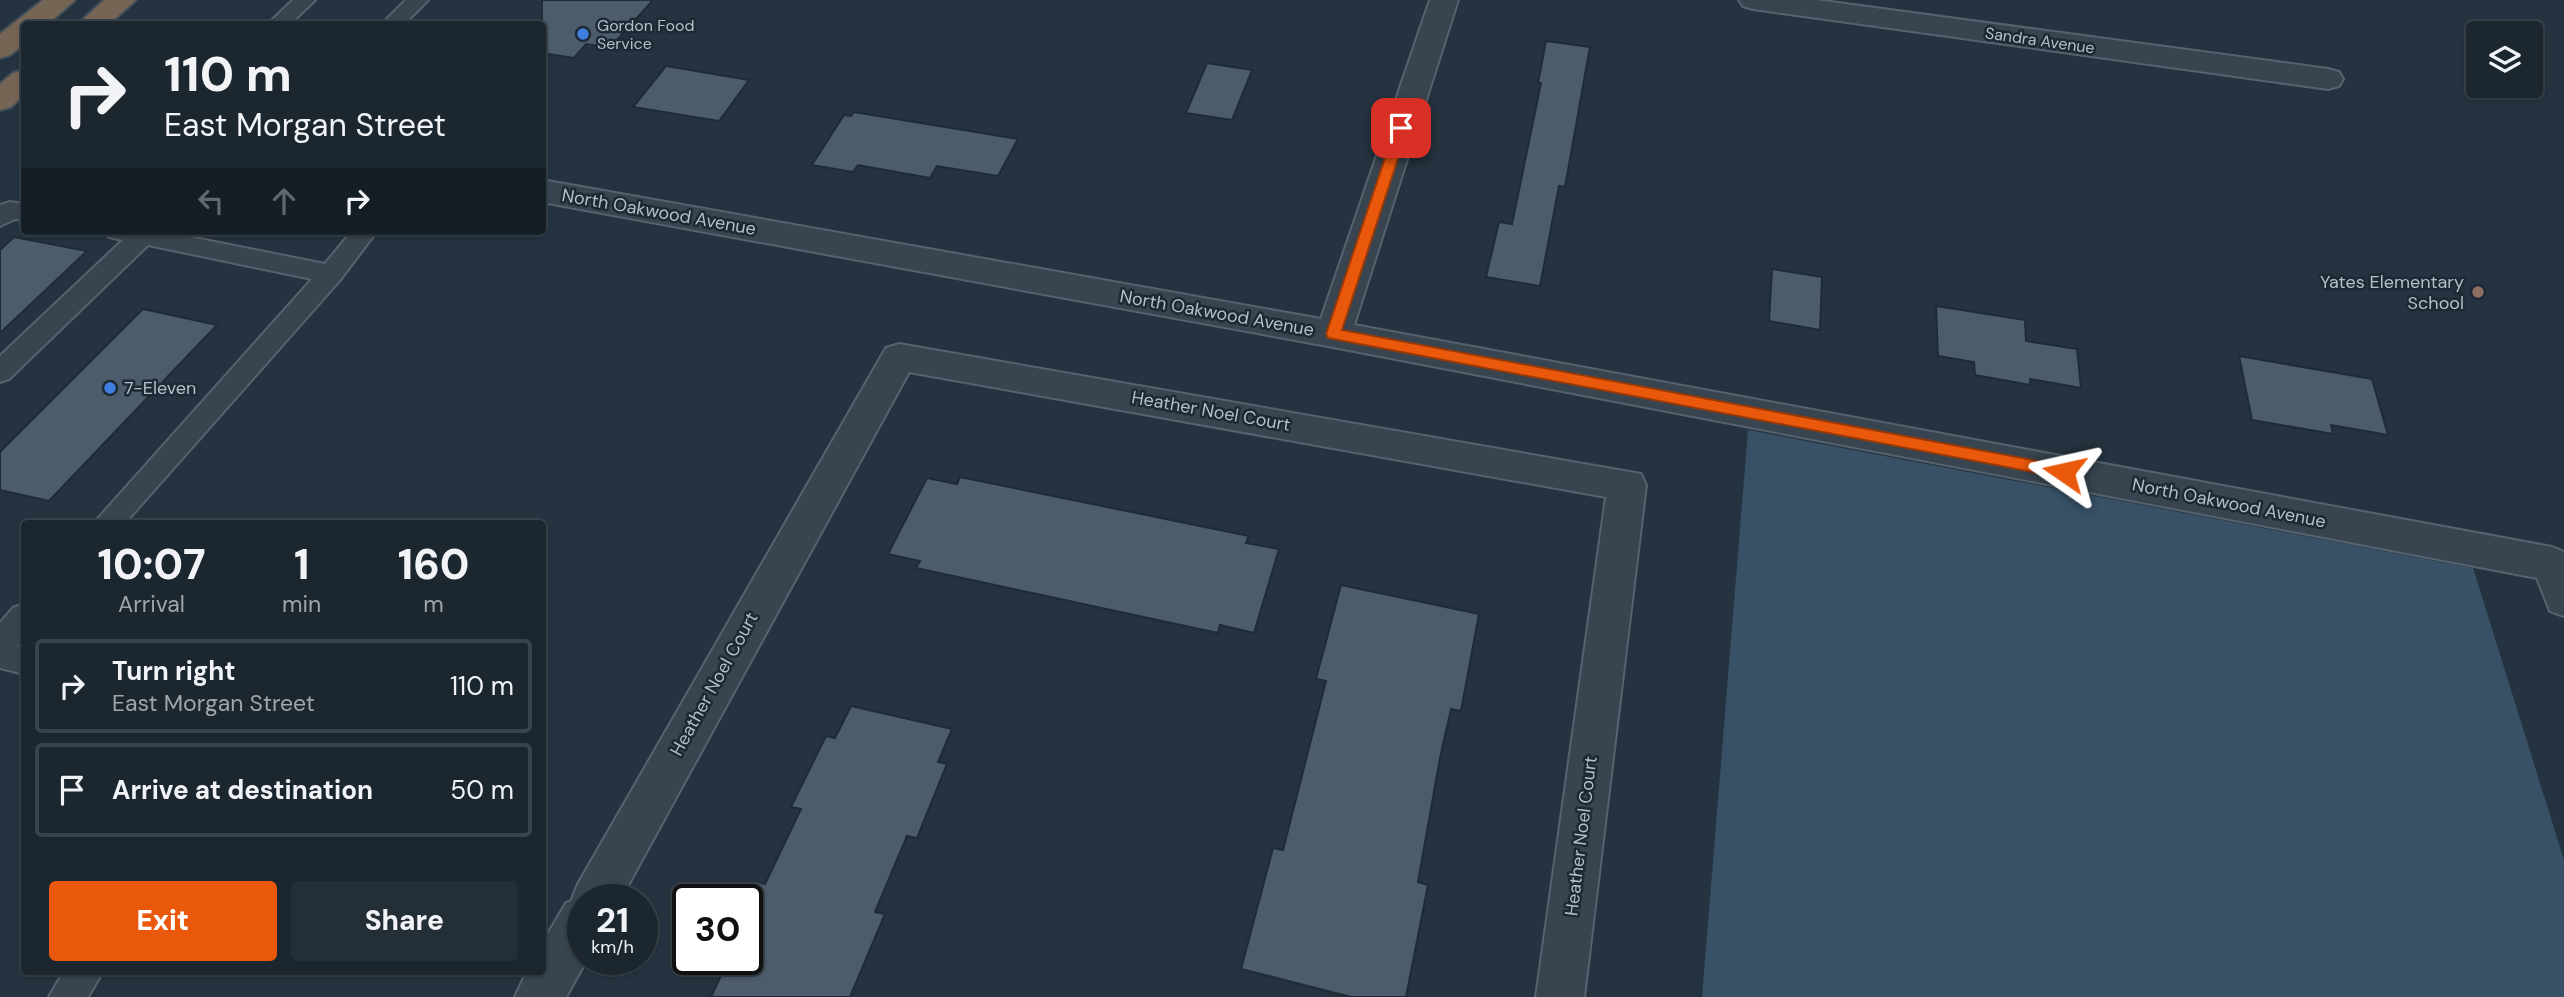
<!DOCTYPE html>
<html lang="en">
<head>
<meta charset="utf-8">
<style>
  body { margin:0; font-family:"DM Sans",sans-serif; background:#242e37; color:#f1f3f6; height:100vh; display:flex; flex-direction:column; font-size:26px; white-space:nowrap }
  * { box-sizing:border-box; margin:0 }
  p { font-size:23px; color:#a0a5aa }
  .icon { flex:none; width:38px; height:38px; fill:none; stroke:currentColor; stroke-width:2; stroke-linecap:round; stroke-linejoin:round }
  .map { position:relative; flex:1; overflow:hidden }
  .side { position:absolute; left:21px; top:520px; width:525px; height:455px; display:flex; flex-direction:column; background:#1b262f; border-radius:7px; box-shadow:0 2px 5px #0004,0 0 0 2px #39434b }
  .side>* { flex:none }
  .hud { position:absolute; left:21px; top:21px; width:525px; height:214px; border-radius:7px; box-shadow:0 2px 5px #0004,0 0 0 2px #39434b; background:#1b262f; color:#f1f3f6; overflow:hidden }
  .buttons { position:absolute; left:2466px; top:21px; display:grid; gap:14px }
  .buttons a { display:grid; place-items:center; width:77px; height:77px; border-radius:7px; background:#1b262f; box-shadow:0 2px 5px #0004,0 0 0 2px #39434b; font-size:35px }
  .speed { position:absolute; left:567px; top:884px; display:flex; gap:14px; font-size:35px; font-weight:700; text-align:center }
  .speed>* { display:grid; place-content:center; width:91px; height:91px; border-radius:50%; background:#1b262f; box-shadow:0 2px 5px #0004,0 0 0 2px #39434b; line-height:1 }
  .speed small { font-size:18px; font-weight:400 }
  .speed .limit { border:4px solid #111; border-radius:10px; background:#fff; color:#111 }
  .pin { position:absolute; display:grid; place-items:center; width:60px; height:60px; color:#fff; margin:-30px; border-radius:14px; box-shadow:0 4px 10px #0006 }
  .me { position:absolute; width:77px; margin:-38px; rotate:281deg; stroke-linejoin:round; filter:drop-shadow(0 0 5px #0008) }
  .turn { display:flex; align-items:center; gap:24px; height:147px; padding:0 28px; font-size:32px }
  .turn .icon { width:91px; height:91px; stroke-width:2.5 }
  .turn b { display:block; font-size:49px; line-height:60px }
  .lanes { display:flex; align-items:center; height:66px; padding:0 28px; background:#0003; justify-content:center; gap:35px; direction:ltr }
  .lanes .off { opacity:.35 }
  .eta { display:flex; justify-content:space-evenly; align-items:center; height:119px; text-align:center }
  .eta b { font-size:42px; font-weight:800; line-height:49px }
  .primary-button { display:flex; gap:14px; margin-top:auto; padding:14px 28px }
  .primary-button a { flex:1; height:80px; border-radius:7px; background:#ea580c; color:#fff; font-size:28px; font-weight:800; line-height:80px; text-align:center }
  .primary-button a+a { background:#242e37; color:#f1f3f6 }
  ul { padding:0; list-style:none }
  li { display:flex; align-items:center; gap:21px; height:94px; margin:0 14px 10px; padding:0 14px; border:4px solid #39434b; border-radius:7px }
  li div { flex:1 }
  li b { display:block; font-size:26px }
  li em { font-style:normal }
  .map>svg:first-child { display:block }
  .water { fill:#385166 }
  .building { fill:#4d5c6a; stroke:#1f2b36; stroke-width:2 }
  .lines { fill:none; stroke-linecap:round; stroke-linejoin:round }
  .lane-casing { stroke:#56626d; stroke-width:4 }
  .street-casing { stroke:#56626d; stroke-width:4 }
  .highway-casing { stroke:#434f5a; stroke-width:4 }
  .lane { fill:#38444f; fill-rule:evenodd }
  .street { fill:#38444f; fill-rule:evenodd }
  .highway { fill:#756555; fill-rule:evenodd }
  .route { fill:#ea580c; stroke:#983908; stroke-width:2 }
  .shop-dot { fill:#3f7fe0; stroke:#1d2934; stroke-width:2.5 }
  .education-dot { fill:#8d6e63; stroke:#1d2934; stroke-width:2.5 }
  .labels { text-anchor:middle; stroke-width:5; stroke-linejoin:round; paint-order:stroke }
  .far-poi-label { font-size:16px; fill:#b4bfca; stroke:#1d2934; text-anchor:start }
  .far-street-label { font-size:16px; fill:#b4bfca; stroke:#1d2934 }
  .street-label { font-size:18px; fill:#b4bfca; stroke:#1d2934 }
  .poi-label { font-size:18px; fill:#b4bfca; stroke:#1d2934; text-anchor:end }
</style>
</head>
<body>
<div class="map">
<svg width="2564" height="997" viewBox="0 0 2564 997">
  <rect width="100%" height="100%" fill="#24333f"/>
  <path class="water" d="M1748,430l725,138 91,292v137h-862z"/>
  <path class="building" d="M542,0h111l-43,48 -24,-4 -12,14 -32,-5z
    M1546,41l44,6 -25,140 -6,-1 -19,100 -54,-9 13,-55 13,2 29,-141h-3z
    M1207,63l45,7 -20,50 -46,-7z
    M666,66l83,14 -30,41 -86,-14z
    M854,112l164,27 -20,37 -61,-10 -7,12 -72,-13 -5,7 -41,-7 32,-50 7,1z
    M14,237l73,14 -87,82v-83z
    M1772,269l50,8 -2,53 -51,-9z
    M1936,306l89,14 1,21 51,8 4,39 -51,-9v6l-55,-10 -1,-13 -36,-6z
    M143,309l74,16 -168,176 -49,-11v-38z
    M2239,356l133,23 16,56 -57,-10 2,9 -81,-14z
    M960,477l289,59 -3,7 33,6 -25,84 -34,-8 -2,8 -121,-26 -181,-39 4,-7 -32,-7 39,-76 30,6z
    M1341,585l138,29 -18,97 -10,-2 -11,49 -22,124 10,3 -22,112h-55l-110,-28 32,-121 10,2 43,-169 -10,-2z
    M851,706l101,23 -14,33 9,2 -30,74 -10,-2 -32,76 10,2 -35,83h-139l15,-32 -10,-2 2,-4h29v-59l9,-19 9,3 36,-75 -10,-2 35,-71 9,2z"/>
  <g class="lines">
    <defs>
      <path id="lane" d="M293,0h22l-25,24h-22z
        M406,0h22l-24,24h-22z
        M10,202l14,2v16l-9,-1 -15,7v-21z
        M106,231h54l165,33 27,-33h25l-37,49 -215,243h-31l218,-244 -164,-34 -139,134 -9,3v-26l123,-116 -14,-3z
        M24,604v33l-7,9 7,2v26l-24,-6v-45l13,-15z
        M64,971h39l-15,26h-39z"/>
      <path id="street" d="M1430,0h28l-104,325 1198,222 12,5v64l-14,-5 -13,-33 -1204,-231 -791,-145v-22l779,139z
        M1739,0h77l512,69 11,3 4,7 -4,7 -11,3 -575,-80 -10,-3z
        M899,344l742,130 5,11 -62,512h-48l70,-500 -697,-125 -289,528h-37v59h4l-21,38h-51l12,-26h15v-27l24,-41 5,-2 7,-17 308,-536z"/>
      <path id="highway" d="M43,0h32l-27,24h-24v20l-14,11 -10,3v-24z
        M104,0h32l-27,24h-31z
        M24,70v25l-13,12 -11,3v-26l13,-11z"/>
    </defs>
    <use href="#lane" class="lane-casing"/>
    <use href="#street" class="street-casing"/>
    <use href="#highway" class="highway-casing"/>
    <use href="#lane" class="lane"/>
    <use href="#street" class="street"/>
    <use href="#highway" class="highway"/>
  </g>
  <path class="route" d="M1401,124l7,4 -66,202 722,136 6,1v9l-6,2 -736,-140 -2,-4 69,-206z"/>
  <g class="shop-dot">
    <circle cx="583" cy="34" r="7"/>
    <circle cx="110" cy="388" r="7"/>
  </g>
  <circle class="education-dot" cx="2478" cy="292" r="7"/>
  <g class="labels">
    <g class="far-poi-label">
      <text x="597" y="31">Gordon Food<tspan x="597" dy="18">Service</tspan></text>
    </g>
    <g class="far-street-label">
      <text transform="translate(2040 40) rotate(8)" y="6">Sandra Avenue</text>
    </g>
    <g class="street-label">
      <text transform="translate(659 212) rotate(10)" y="6">North Oakwood Avenue</text>
      <text transform="translate(1217 313) rotate(10)" y="6">North Oakwood Avenue</text>
      <text transform="translate(1211 411) rotate(10)" y="6">Heather Noel Court</text>
      <text transform="translate(2229 503) rotate(11)" y="6">North Oakwood Avenue</text>
      <text transform="translate(714 684) rotate(-61)" y="6">Heather Noel Court</text>
      <text transform="translate(1581 836) rotate(-83)" y="6">Heather Noel Court</text>
    </g>
    <g class="poi-label">
      <text x="2464" y="288">Yates Elementary<tspan x="2464" dy="21">School</tspan></text>
      <text x="124" y="394" text-anchor="start">7-Eleven</text>
    </g>
  </g>
</svg>
<div class="buttons">
<a><svg class="icon" aria-label="layers" viewBox="0 0 24 24"><path d="M12 4l9 5-9 5-9-5zM3 14l9 5 9-5"/></svg></a>
</div>
<div class="speed"><div>21<small>km/h</small></div><div class="limit">30</div></div>
<div class="pin" style="left:1401px;top:128px;background:#d93025"><svg class="icon" aria-label="arrive" viewBox="0 0 24 24"><path d="M6 21V4h12l-3 4 3 4H6"/></svg></div>
<svg class="me" style="left:2064px;top:472px" viewBox="-20 -20 40 40"><path d="M0-17L14 15 0 8-14 15z" fill="#ea580c" stroke="#fff" stroke-width="4"/></svg>
<div class="hud">
<div class="turn"><svg class="icon" aria-label="right" viewBox="0 0 24 24"><path d="M7 20v-9h11M14 6l5 5-5 5"/></svg><div><b>110 m</b>East Morgan Street</div></div>
<div class="lanes"><svg class="icon off" aria-label="left" viewBox="0 0 24 24"><path d="M17 20v-9H6M10 6l-5 5 5 5"/></svg><svg class="icon off" aria-label="ahead" viewBox="0 0 24 24"><path d="M12 20V5M6 11l6-6 6 6"/></svg><svg class="icon" aria-label="right" viewBox="0 0 24 24"><path d="M7 20v-9h11M14 6l5 5-5 5"/></svg></div>
</div>
<section class="side">
<div class="eta">
<div><b>10:07</b><p>Arrival</p></div>
<div><b>1</b><p>min</p></div>
<div><b>160</b><p>m</p></div>
</div>
<ul>
<li><svg class="icon" aria-label="right" viewBox="0 0 24 24"><path d="M7 20v-9h11M14 6l5 5-5 5"/></svg><div><b>Turn right</b><p>East Morgan Street</p></div><em>110 m</em></li>
<li><svg class="icon" aria-label="arrive" viewBox="0 0 24 24"><path d="M6 21V4h12l-3 4 3 4H6"/></svg><div><b>Arrive at destination</b></div><em>50 m</em></li>
</ul>
<div class="primary-button"><a>Exit</a><a>Share</a></div>
</section>
</div>
</body>
</html>
